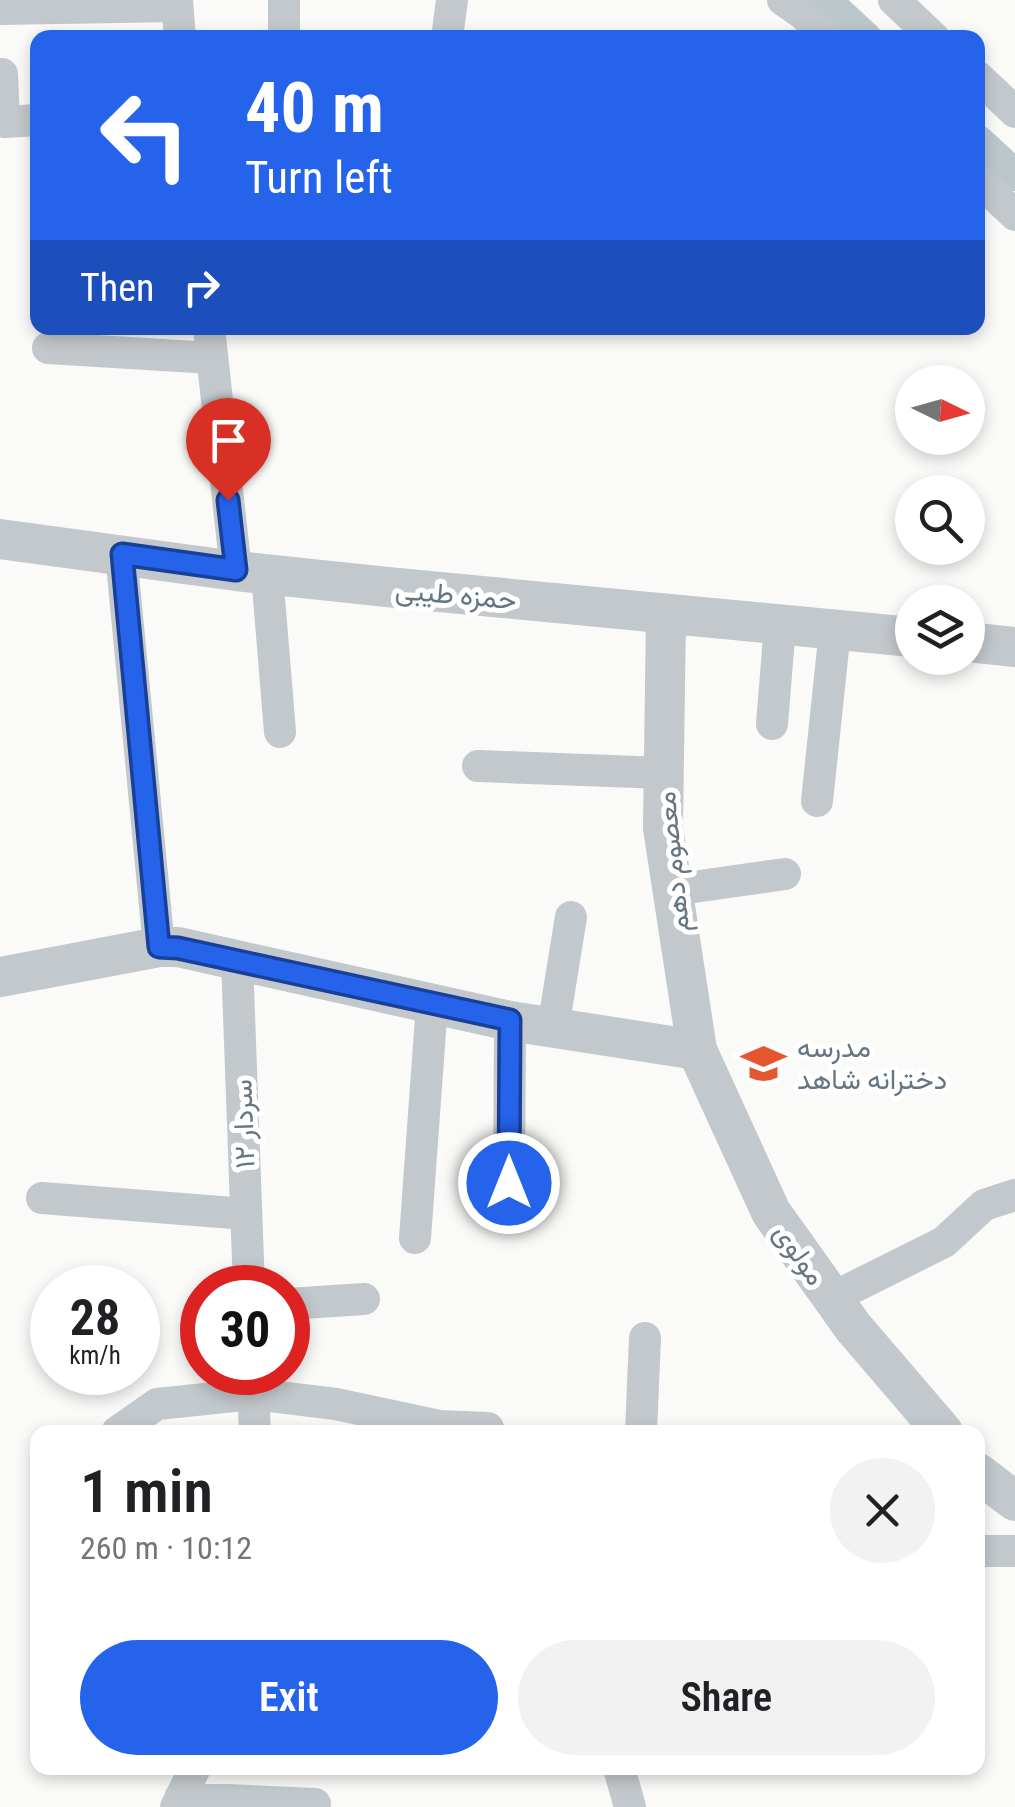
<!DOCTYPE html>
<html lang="en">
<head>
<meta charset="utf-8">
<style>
  body { margin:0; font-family:"Roboto Condensed",Vazirmatn,sans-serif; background:#f2f2f2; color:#202124; height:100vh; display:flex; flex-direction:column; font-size:38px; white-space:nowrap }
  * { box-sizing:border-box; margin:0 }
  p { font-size:32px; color:#757577 }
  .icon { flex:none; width:55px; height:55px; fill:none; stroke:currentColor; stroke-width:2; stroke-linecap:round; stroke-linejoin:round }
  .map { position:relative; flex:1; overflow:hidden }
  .sheet { position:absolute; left:30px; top:1425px; width:955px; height:350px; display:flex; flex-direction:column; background:#fff; border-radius:20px; box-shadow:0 5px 15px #0003 }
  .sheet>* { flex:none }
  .top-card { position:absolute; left:30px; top:30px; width:955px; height:305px; border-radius:20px; box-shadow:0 5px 15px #0003; background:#2563eb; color:#fff; overflow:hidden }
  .needle { width:65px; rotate:95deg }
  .controls { position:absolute; left:895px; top:365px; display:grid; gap:20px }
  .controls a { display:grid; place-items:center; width:90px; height:90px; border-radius:50%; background:#fff; box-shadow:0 5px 15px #0003; font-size:50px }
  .speed { position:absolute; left:30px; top:1265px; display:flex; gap:20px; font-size:50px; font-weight:700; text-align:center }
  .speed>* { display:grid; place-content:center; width:130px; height:130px; border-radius:50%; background:#fff; box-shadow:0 5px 15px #0003; line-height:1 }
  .speed small { font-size:25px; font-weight:400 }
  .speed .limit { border:15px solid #d22; background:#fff; color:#111 }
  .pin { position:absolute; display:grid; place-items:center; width:85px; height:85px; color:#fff; margin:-102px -42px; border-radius:50% 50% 50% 0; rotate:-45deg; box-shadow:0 0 10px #0007 }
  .pin .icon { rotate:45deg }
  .me { position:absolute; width:110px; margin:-55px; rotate:0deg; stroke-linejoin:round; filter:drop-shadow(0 0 8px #0008) }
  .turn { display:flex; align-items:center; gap:35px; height:210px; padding:0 50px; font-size:45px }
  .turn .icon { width:130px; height:130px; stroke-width:2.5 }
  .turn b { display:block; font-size:70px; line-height:85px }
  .then { display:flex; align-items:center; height:95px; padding:0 50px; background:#0003; gap:20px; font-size:38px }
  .round { display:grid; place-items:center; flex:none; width:105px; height:105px; border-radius:52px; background:#f2f2f2 }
  .summary { display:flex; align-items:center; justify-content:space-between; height:170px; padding:0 50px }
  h1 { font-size:60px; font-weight:600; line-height:75px }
  .button { display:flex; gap:20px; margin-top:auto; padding:20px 50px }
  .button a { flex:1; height:115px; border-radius:60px; background:#2563eb; color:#fff; font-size:40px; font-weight:600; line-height:115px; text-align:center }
  .button a+a { background:#f2f2f2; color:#202124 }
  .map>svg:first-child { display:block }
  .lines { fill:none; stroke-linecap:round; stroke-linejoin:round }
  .canal { stroke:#bbc7cb; stroke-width:32 }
  .minor { stroke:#c3c8cc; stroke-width:32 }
  .tertiary { stroke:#c3c8cc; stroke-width:40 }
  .route-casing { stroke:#184099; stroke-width:25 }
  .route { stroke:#2563eb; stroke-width:18 }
  .labels { text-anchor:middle; stroke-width:10; stroke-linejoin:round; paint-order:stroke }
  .street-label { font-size:28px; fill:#657683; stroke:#fff }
  .poi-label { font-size:28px; fill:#657683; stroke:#fff; text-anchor:start }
</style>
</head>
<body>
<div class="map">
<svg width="1015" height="1807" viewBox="0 0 1015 1807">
  <rect width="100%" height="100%" fill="#fafaf8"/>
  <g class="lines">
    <path class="canal" d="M825,0l41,38
      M978,141l37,34"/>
    <path class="minor" d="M177,0l3,38
      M284,0v38
      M783,0l20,14 24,24
      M894,0l40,38
      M0,9l177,-3
      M447,38l5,-38
      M2,74l2,48 34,-2
      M978,77l37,35
      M978,180l37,35
      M209,328l27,243
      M48,348l164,10
      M121,554l38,393
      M267,574l13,158
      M772,724l8,-99
      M478,766l185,7
      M817,801l18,-171
      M672,890l113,-16
      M237,960l12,328
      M553,1028l18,-111
      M509,1183l1,-162
      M42,1198l204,16
      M415,1238l17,-234
      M832,1298l112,-56 40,-37 31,-10
      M288,1304l76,-5
      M252,1372l3,60
      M117,1432l40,-28 96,-10 83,10 103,22 49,2
      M641,1432l4,-94
      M978,1551h37
      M619,1768l11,39
      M180,1798l135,6
      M176,1807l19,-39"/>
    <path class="tertiary" d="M0,539l236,32 151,16 525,50
      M666,614l-3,214 34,222 74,162 82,115 90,105
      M968,642l47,5
      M0,977l159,-30h19l332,74 187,29
      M978,1473l37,28"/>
  </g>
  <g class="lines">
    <defs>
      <path id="route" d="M228,500l8,70 -114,-16 37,393 19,1 332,72 -1,163"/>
    </defs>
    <use href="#route" class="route-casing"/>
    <use href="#route" class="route"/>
  </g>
  <defs>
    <symbol id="school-bare" viewBox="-9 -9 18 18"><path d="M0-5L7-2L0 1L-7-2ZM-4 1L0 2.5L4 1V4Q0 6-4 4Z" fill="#e4572e" stroke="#fff" stroke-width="2.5" paint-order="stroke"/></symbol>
  </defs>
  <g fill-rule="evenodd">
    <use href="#school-bare" x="732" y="1032" width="63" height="63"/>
  </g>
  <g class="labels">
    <g class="street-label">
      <text transform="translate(456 594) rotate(5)" y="10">حمزه طیبی</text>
      <text transform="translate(672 862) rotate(-96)" y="10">معصوم دهم</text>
      <text transform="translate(243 1124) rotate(-92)" y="10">سردار ۱۲</text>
      <text transform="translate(800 1254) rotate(55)" y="10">مولوی</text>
    </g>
    <g class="poi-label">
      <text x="797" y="1057">مدرسه<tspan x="797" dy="32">دخترانه شاهد</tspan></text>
    </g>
  </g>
</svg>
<div class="controls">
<a><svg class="needle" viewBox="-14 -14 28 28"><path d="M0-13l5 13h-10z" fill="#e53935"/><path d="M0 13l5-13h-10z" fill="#757577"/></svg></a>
<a><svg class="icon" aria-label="search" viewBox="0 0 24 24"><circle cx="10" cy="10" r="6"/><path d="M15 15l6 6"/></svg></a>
<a><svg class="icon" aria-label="layers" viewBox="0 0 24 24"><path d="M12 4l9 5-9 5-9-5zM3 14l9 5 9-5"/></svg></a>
</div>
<div class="speed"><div>28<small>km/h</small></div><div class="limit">30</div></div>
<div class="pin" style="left:228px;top:500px;background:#d93025"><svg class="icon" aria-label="arrive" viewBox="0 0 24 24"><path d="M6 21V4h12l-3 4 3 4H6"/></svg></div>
<svg class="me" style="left:509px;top:1183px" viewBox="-20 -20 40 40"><circle r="17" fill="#2563eb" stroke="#fff" stroke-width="3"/><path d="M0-11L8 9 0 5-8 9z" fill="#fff"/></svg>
<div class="top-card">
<div class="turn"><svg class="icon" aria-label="left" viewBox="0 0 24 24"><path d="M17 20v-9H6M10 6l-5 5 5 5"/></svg><div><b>40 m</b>Turn left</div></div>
<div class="then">Then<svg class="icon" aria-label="right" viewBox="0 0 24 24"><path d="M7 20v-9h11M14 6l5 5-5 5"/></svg></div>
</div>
<section class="sheet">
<div class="summary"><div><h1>1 min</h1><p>260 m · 10:12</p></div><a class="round"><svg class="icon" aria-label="close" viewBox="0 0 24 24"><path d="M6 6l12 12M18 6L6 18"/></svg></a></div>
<div class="button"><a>Exit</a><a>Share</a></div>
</section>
</div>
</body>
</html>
